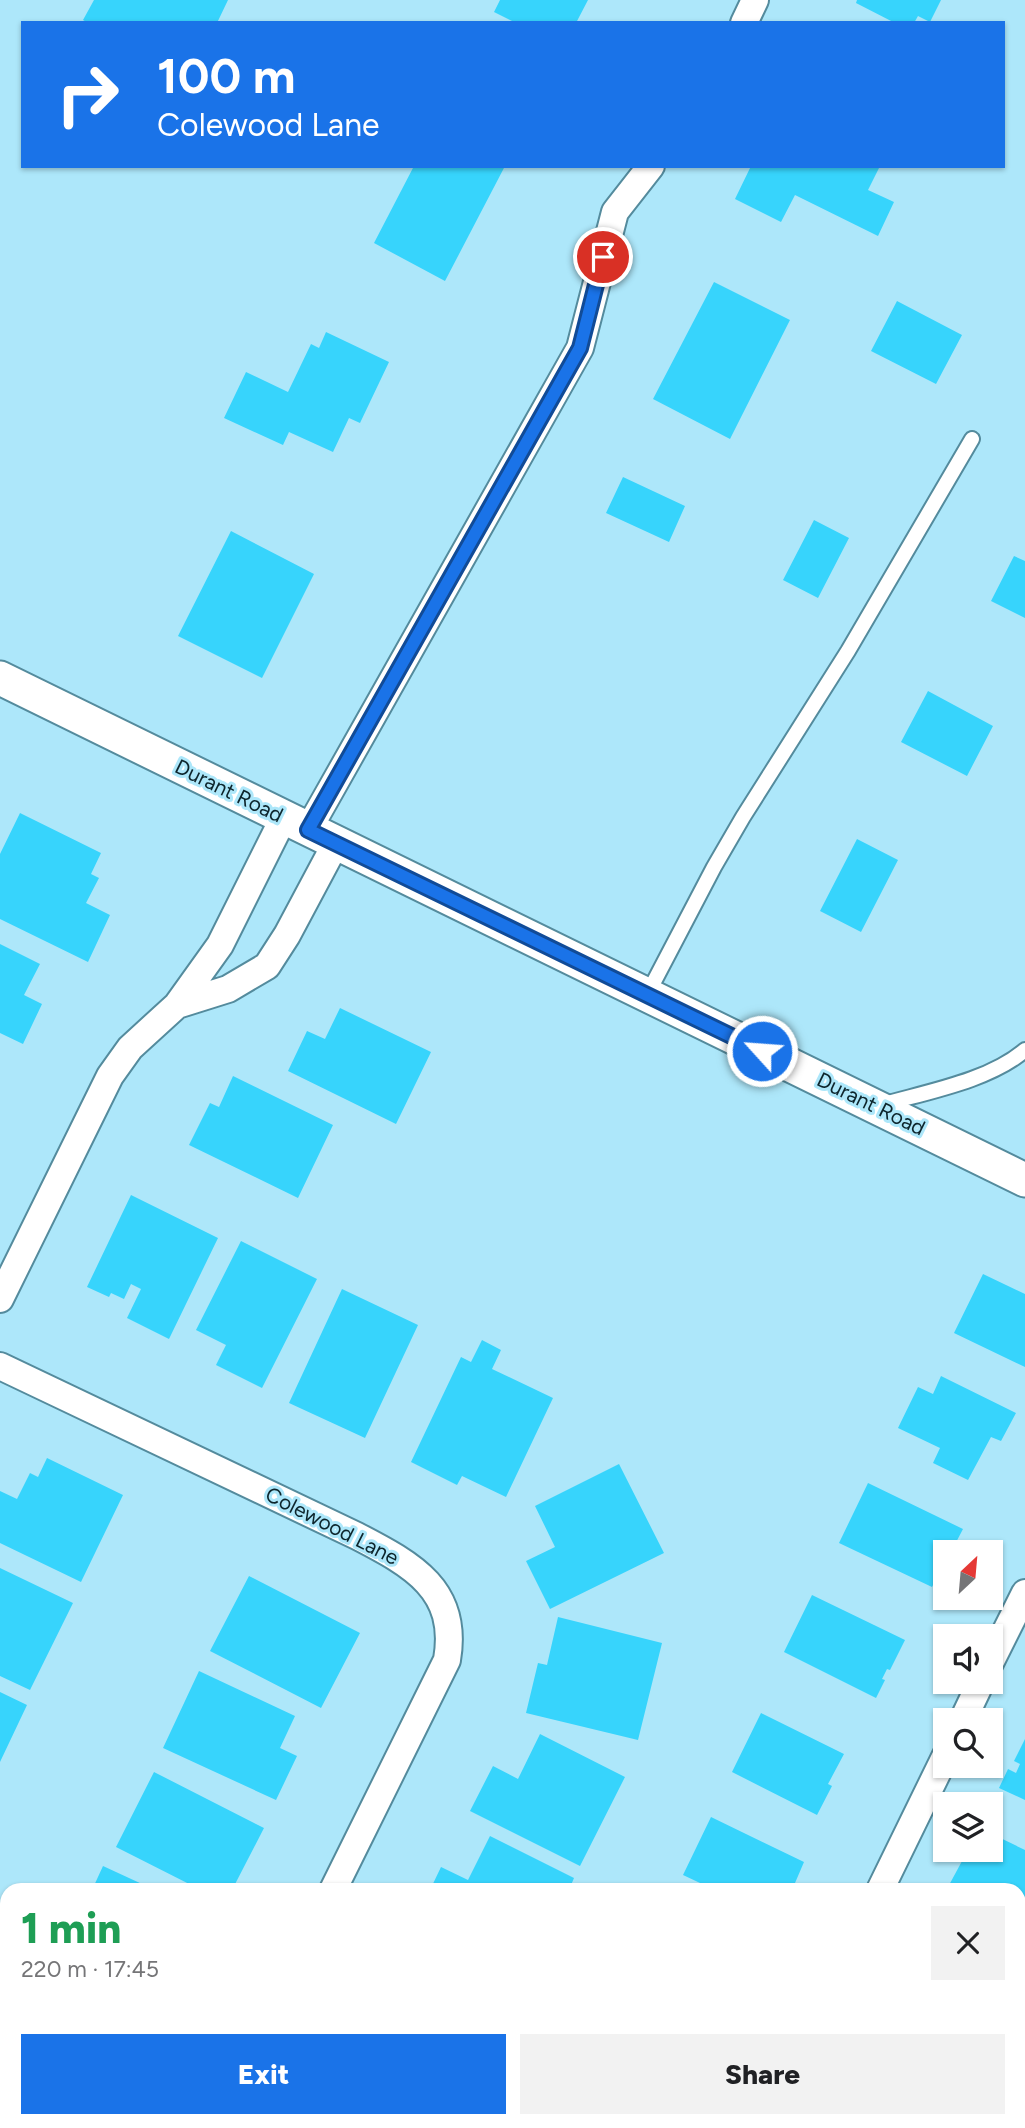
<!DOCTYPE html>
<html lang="en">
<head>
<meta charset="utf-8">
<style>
  body { margin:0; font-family:Figtree,sans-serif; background:#f2f2f2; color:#202124; height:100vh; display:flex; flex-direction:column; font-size:26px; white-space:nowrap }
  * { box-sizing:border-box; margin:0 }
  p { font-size:23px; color:#757577 }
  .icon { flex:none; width:38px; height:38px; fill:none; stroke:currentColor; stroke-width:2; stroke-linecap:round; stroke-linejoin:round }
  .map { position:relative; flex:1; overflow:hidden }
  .side { position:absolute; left:0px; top:1883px; width:1026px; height:245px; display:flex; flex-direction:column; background:#fff; border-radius:21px 21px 0 0; box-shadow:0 2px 5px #0004 }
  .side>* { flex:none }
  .top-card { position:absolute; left:21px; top:21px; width:984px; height:147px; border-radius:0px; box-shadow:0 2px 5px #0004; background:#1a73e8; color:#fff; overflow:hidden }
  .needle { width:46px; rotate:26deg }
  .buttons { position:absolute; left:933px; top:1540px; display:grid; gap:14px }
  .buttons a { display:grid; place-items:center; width:70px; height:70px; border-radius:0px; background:#fff; box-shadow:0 2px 5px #0004; font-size:35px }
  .pin { position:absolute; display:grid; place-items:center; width:60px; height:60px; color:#fff; margin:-30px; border:4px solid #fff; border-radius:50%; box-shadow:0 2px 7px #0007 }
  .me { position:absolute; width:77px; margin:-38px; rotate:296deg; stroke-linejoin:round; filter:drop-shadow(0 0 5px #0008) }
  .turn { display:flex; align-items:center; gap:24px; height:147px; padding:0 21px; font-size:32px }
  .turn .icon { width:91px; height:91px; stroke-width:2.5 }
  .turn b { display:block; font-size:49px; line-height:60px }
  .round { display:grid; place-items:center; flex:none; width:74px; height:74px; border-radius:0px; background:#f2f2f2 }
  .overview { display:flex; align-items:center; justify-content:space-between; height:119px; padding:0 21px }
  h1 { font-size:42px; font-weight:800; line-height:52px; color:#1e9e55 }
  .action { display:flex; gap:14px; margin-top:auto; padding:14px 21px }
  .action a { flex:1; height:80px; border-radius:0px; background:#1a73e8; color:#fff; font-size:28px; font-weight:800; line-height:80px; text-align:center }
  .action a+a { background:#f2f2f2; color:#202124 }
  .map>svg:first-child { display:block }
  .building { fill:#37d4fc }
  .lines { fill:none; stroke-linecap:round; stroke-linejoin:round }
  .service-casing { stroke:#548b9d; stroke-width:18 }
  .minor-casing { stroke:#548b9d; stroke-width:30 }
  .tertiary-casing { stroke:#548b9d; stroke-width:37 }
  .service { stroke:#fff; stroke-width:14 }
  .minor { stroke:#fff; stroke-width:26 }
  .tertiary { stroke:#fff; stroke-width:33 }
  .route-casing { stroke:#114b97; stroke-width:18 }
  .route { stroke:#1a73e8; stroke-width:12 }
  .labels { text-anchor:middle; stroke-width:6; stroke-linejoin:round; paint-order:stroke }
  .street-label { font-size:21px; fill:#0d252c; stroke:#ade7fa }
</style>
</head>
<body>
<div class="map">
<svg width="1025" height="2128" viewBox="0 0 1025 2128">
  <rect width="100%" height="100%" fill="#ade7fa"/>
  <path class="building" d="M94,0h134l-11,23h-129l-5,-3z
    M500,0h88l-12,23h-60l-22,-11z
    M857,0h84l-11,22 -12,-6 -4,7h-19l-39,-20z
    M414,166h91l-60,115 -71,-38z
    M751,166h129l-12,24 26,12 -16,34 -83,-41 -14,27 -46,-23z
    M714,282l76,38 -60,119 -77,-40z
    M897,301l65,34 -26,49 -65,-33z
    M326,332l63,30 -29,61 -11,-5 -16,34 -44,-20 -6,13 -59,-27 22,-46 42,20 23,-48 8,4z
    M623,477l62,29 -16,36 -63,-29z
    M814,520l35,18 -31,60 -35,-18z
    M231,531l83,43 -52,104 -84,-42z
    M1014,556l11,5v57l-34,-17z
    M928,691l65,35 -26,50 -66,-34z
    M20,813l81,40 -10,21 8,4 -13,25 24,12 -22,47 -88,-43v-65z
    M857,839l41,21 -37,72 -41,-21z
    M0,944l40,20 -16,31 18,9 -19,40 -23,-11z
    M340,1008l91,44 -35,72 -108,-53 19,-40 18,8z
    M233,1076l100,49 -35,73 -109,-53 21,-42 9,4z
    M131,1195l87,43 -49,101 -42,-21 14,-29 -10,-5 -7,15 -13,-6 -2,4 -22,-10z
    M241,1241l76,38 -55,109 -46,-23 10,-20 -30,-15z
    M983,1274l42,20v73l-71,-34z
    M342,1289l76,36 -53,113 -76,-35z
    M482,1340l19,10 -9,19 61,29 -47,99 -44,-21 -5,9 -46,-23 50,-105 10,5z
    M941,1376l75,37 -15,28 -10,-4 -23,43 -35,-17 7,-15 -42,-20 20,-41 15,7z
    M47,1458l76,37 -42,87 -81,-39v-52l17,8 13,-26 8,4z
    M619,1464l45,89 -114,56 -24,-48 29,-14 -20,-41z
    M868,1483l95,46 -12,23h-6v10l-13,25 -93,-44z
    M0,1568l73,35 -43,87 -30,-14z
    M249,1576l111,57 -39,75 -111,-57z
    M812,1595l93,45 -15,30 -3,-1 -5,10 3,1 -9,18 -92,-46z
    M558,1617l104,26 -24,97 -112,-27 12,-50 9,2z
    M199,1671l96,45 -15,32 17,8 -21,44 -113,-52z
    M0,1692l27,13 -27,57z
    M761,1713l83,41 -16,30 4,2 -15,29 -85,-43z
    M540,1734l85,43 -45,89 -110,-55 23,-45 25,13z
    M1025,1739v61l-26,-12 9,-19 8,4 4,-9 -6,-3z
    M154,1772l110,56 -32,62h-31l-85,-43z
    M711,1817l93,45 -12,28h-77l-32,-15z
    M990,1833l35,17v74l-7,-4v-30h-63l-7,-3 20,-37h22z
    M490,1836l84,42 -5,12h-139l11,-23 27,13z
    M103,1866l52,24h-63z
    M7,2066v55h103l7,4 -2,3h-115v-49z
    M331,2121h123l-3,7h-106z"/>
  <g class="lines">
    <defs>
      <path id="service" d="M647,995l67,-128 29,-50 105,-166 124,-212
        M881,1105c45,-13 108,-24 144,-55"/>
      <path id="minor" d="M744,23l11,-23
        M308,830l272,-482 35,-136 36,-46
        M177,1005l51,-16 39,-23 20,-31 49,-92
        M0,1299l110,-223 20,-28 47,-43 43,-60 64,-128
        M0,1366l357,170c56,29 102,54 90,124l-114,230
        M990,1663l35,-70
        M963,1720l18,-38
        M880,1890l65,-133
        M215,2128l4,-7
        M764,2128l3,-7"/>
      <path id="tertiary" d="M0,678l1025,502"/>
    </defs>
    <use href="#service" class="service-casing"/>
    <use href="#minor" class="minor-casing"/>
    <use href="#tertiary" class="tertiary-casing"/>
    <use href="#service" class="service"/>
    <use href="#minor" class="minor"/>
    <use href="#tertiary" class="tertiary"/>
  </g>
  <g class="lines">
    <defs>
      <path id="route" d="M603,257l-23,91 -272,482 454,221"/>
    </defs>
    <use href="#route" class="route-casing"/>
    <use href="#route" class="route"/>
  </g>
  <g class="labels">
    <g class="street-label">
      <text transform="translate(229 791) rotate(26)" y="7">Durant Road</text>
      <text transform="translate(871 1104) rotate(26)" y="7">Durant Road</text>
      <text transform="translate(332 1526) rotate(27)" y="7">Colewood Lane</text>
    </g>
  </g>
</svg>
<div class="buttons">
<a><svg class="needle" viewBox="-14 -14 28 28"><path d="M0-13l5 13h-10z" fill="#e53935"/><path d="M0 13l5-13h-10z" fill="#757577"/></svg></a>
<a><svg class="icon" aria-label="sound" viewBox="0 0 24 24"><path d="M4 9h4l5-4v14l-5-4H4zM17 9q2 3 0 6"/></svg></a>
<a><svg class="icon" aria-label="search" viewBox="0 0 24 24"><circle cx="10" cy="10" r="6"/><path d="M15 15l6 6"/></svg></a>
<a><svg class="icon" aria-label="layers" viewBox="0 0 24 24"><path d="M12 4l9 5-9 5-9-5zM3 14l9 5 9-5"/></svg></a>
</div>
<div class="pin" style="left:603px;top:257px;background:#d93025"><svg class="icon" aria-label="arrive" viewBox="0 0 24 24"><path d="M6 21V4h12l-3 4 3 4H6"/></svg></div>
<svg class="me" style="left:762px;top:1051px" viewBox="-20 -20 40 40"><circle r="17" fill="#1a73e8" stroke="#fff" stroke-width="3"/><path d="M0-11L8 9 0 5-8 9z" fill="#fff"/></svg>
<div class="top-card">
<div class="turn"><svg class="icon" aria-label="right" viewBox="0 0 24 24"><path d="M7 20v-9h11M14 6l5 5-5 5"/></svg><div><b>100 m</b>Colewood Lane</div></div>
</div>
<section class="side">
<div class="overview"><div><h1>1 min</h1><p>220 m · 17:45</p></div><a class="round"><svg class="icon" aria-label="close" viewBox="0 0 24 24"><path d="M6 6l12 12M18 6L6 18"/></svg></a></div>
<div class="action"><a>Exit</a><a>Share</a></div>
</section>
</div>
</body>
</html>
